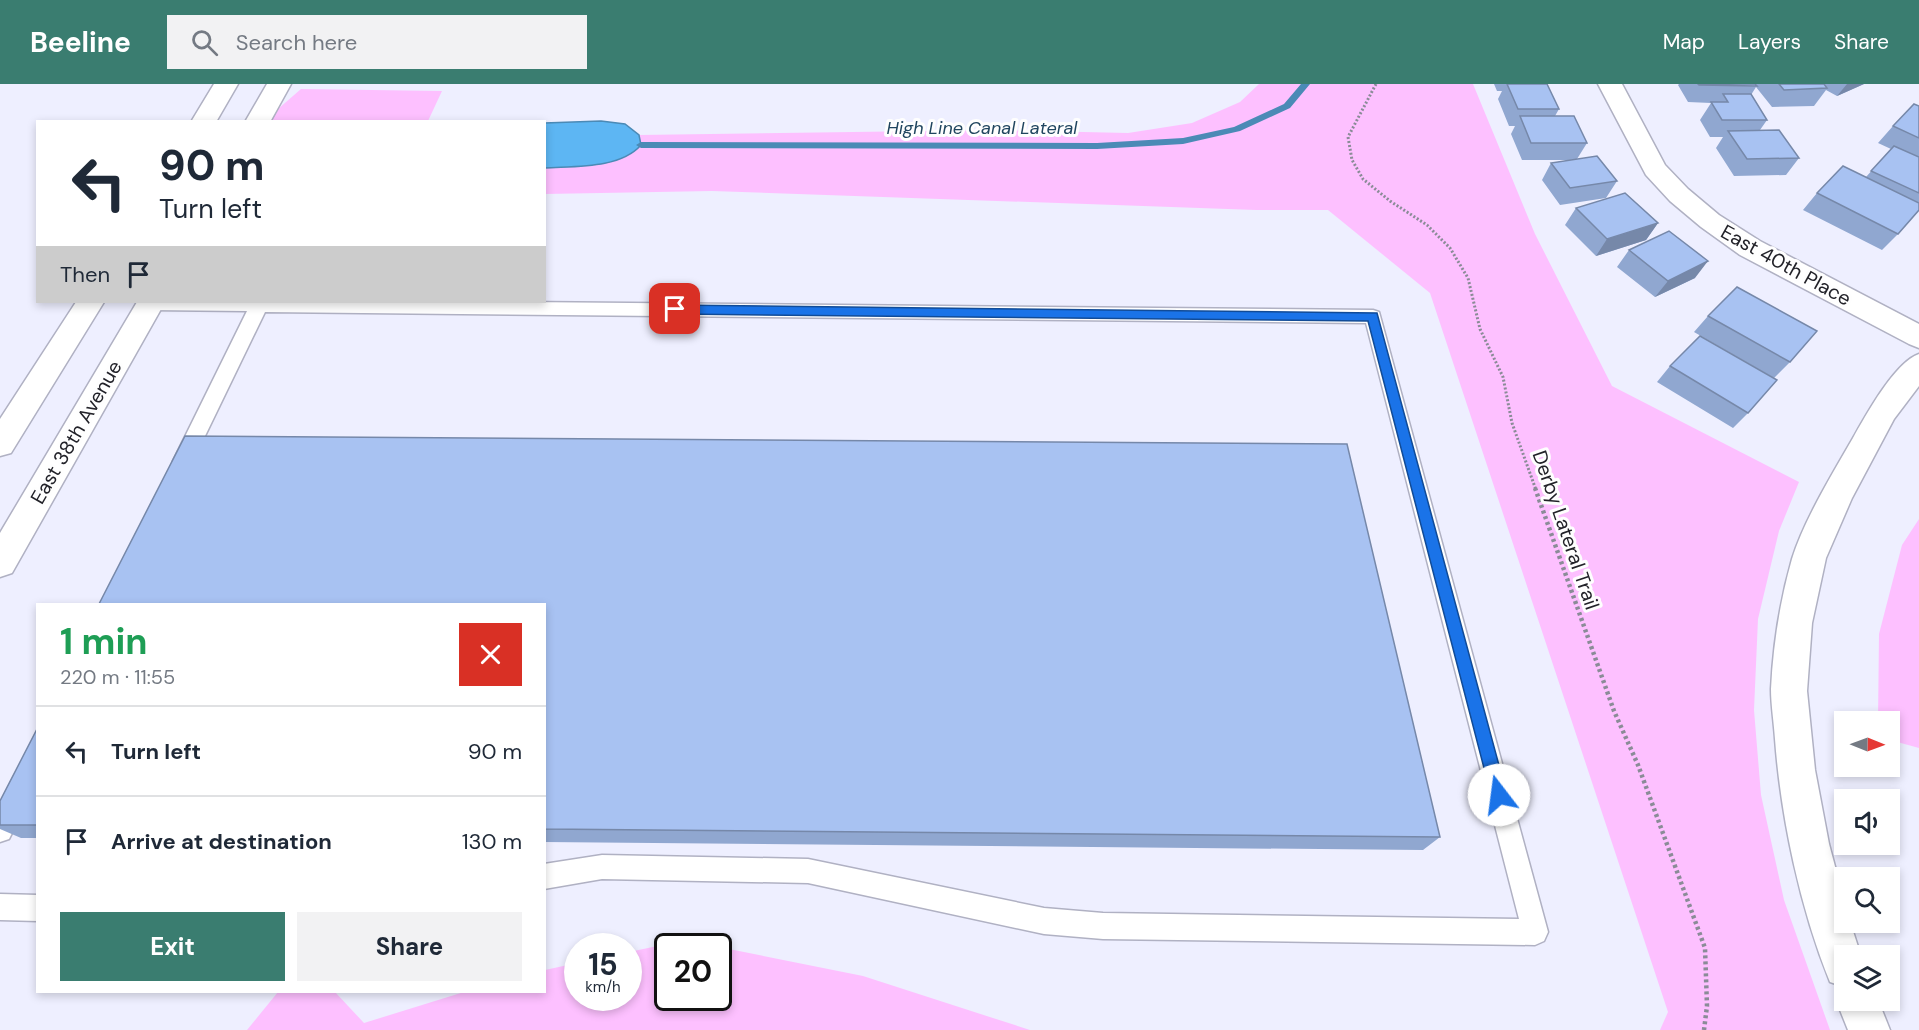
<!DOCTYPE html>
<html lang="en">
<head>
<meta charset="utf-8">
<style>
  body { margin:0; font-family:"DM Sans",sans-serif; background:#f2f2f3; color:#1f2937; height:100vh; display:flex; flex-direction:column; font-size:22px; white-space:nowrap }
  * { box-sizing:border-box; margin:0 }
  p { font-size:20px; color:#747a83 }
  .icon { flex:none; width:33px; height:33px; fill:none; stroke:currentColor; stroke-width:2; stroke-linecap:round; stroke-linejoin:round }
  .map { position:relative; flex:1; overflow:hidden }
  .side { position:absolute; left:36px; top:519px; width:510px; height:390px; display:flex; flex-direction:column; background:#fff; border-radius:0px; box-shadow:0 3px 9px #0003 }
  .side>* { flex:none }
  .banner { position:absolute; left:36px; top:36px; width:510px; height:183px; border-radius:0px; box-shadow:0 3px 9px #0003; background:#fff; color:#1f2937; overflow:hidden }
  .needle { width:39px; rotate:91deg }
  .tools { position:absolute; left:1834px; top:627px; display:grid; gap:12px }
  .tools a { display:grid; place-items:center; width:66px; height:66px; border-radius:0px; background:#fff; box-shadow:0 3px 9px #0003; font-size:30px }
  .speed { position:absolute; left:564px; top:849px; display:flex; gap:12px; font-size:30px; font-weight:700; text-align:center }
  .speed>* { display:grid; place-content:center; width:78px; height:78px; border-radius:50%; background:#fff; box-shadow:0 3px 9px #0003; line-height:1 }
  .speed small { font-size:15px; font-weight:400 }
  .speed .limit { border:3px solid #111; border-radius:9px; background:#fff; color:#111 }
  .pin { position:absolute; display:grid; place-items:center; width:51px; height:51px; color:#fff; margin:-26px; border-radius:12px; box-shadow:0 3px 9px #0006 }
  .me { position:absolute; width:66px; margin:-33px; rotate:345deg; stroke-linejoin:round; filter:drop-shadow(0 0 4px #0008) }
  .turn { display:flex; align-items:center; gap:21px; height:126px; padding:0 24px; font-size:27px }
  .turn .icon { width:78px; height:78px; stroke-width:2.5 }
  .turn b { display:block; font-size:42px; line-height:51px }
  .then { display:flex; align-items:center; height:57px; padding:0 24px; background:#0003; gap:12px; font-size:22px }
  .round { display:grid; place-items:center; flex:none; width:63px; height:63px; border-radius:0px; background:#f2f2f3 }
  .headline { display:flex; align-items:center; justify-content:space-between; height:102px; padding:0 24px }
  h1 { font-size:36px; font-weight:700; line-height:45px; color:#1e9e55 }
  .button { display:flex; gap:12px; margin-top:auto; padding:12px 24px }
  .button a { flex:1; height:69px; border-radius:0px; background:#3a7d70; color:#fff; font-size:24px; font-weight:700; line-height:69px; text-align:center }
  .button a+a { background:#f2f2f3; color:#1f2937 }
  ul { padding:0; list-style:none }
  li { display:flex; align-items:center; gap:18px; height:90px; padding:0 24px; border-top:2px solid #e0e1e3 }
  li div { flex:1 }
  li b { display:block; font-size:22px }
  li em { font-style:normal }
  header { display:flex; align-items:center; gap:36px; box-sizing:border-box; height:84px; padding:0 30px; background:#3a7d70; color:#fff }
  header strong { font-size:28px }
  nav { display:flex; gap:33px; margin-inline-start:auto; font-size:21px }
  .search { width:420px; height:54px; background:#f2f2f3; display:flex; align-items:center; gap:15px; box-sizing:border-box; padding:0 21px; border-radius:0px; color:#747a83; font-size:22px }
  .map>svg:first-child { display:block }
  .green { fill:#fdc0ff }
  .water { fill:#5db6f3; stroke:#4b8ab6; stroke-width:1.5 }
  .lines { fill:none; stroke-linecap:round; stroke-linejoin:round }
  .stream { fill:#4b8ab6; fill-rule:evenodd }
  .lane-casing { stroke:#b0b1c3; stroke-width:3 }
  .street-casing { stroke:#b0b1c3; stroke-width:3 }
  .secondary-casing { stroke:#b0b1c3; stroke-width:3 }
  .path-far1 { stroke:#8a8b97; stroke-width:3; stroke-dasharray:2 2; stroke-linecap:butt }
  .path { stroke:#8a8b97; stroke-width:4.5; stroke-dasharray:3 3; stroke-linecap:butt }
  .lane { fill:#fff; fill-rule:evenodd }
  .street { fill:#fff; fill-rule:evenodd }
  .secondary { fill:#fff; fill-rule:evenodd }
  .wall { fill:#90a7d0 }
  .shaded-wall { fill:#7688a9 }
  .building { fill:#a8c2f2; stroke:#7688a9; stroke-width:1.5 }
  .route { fill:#1a73e8; stroke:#114b97; stroke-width:1.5 }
  .labels { text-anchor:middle; stroke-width:6; stroke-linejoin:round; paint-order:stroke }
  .far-water-label { font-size:18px; font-style:italic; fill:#20455f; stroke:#fefefe }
  .street-label { font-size:20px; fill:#222229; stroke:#fefefe }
</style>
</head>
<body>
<header>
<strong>Beeline</strong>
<div class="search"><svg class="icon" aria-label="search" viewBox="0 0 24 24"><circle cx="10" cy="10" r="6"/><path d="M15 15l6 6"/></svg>Search here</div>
<nav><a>Map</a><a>Layers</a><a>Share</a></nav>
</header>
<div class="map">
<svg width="1919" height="946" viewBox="0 0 1919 946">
  <rect width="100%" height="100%" fill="#eeefff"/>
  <path class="green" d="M1259,0h214l62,150 77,152 187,96 -20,49 -21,88 -4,91 7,85 23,105 46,130h-170l8,-18 -238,-719 -102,-83h-72l-544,-19 -167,3 -1,-71 57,-2 24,3 14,11 359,-5 130,3 64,-10 48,-21z
    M301,5l141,2 -14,30h-157l7,-12z
    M1919,435v229l-29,-8v-18l-12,-1 1,-87 23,-89z
    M686,856l30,6h-48v52h50l1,-51 144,29 167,54h-783l31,-38h57l29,31 100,-31h80l1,-22 32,-7 1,35h50l1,-46z"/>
  <path class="water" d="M601,37l24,3 14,11 2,10c-21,24 -67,21 -96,23v-45z"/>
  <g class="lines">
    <path class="stream" d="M1301,0h9l-20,24 -50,23 -57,13 -86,5 -456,-1 -5,-3 5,-3 456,1 86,-5 51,-11 50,-23z"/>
    <defs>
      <path id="lane" d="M143,218h380l850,8 6,2 169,620 -4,9 -9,4 -432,-6 -59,-5 -236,-51 -206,-4 -58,10v-25l58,-9 206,4 236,49 59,5 416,6 -153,-596 -1101,-11 -75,155 -7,2 -7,-2 -3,-6 74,-150 -97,-1 -6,-1 -3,-5z
        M38,660v37l-29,58 -9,3v-37l30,-58z
        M0,810l38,1v26l-38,-1z"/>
      <path id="street" d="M1598,0h24l43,81 23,24 31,26 41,26 159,83v24l-10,-4 -169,-89 -39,-28 -31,-26 -24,-26z"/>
      <path id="secondary" d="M214,0h24l-22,38h-25z
        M267,0h24l-21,38h-25z
        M76,218h28l-93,151 -11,3v-37z
        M137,218h28l-153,271 -12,4v-44z
        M1919,270v32l-25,33 -42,79 -26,60 -14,65 -5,68 8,79 14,74 16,60v18h5l11,34h-16v44h33l12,30h-42l-12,-30 6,-14 -12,-4c-30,-74 -49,-164 -55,-243 -1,-16 -4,-34 -4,-50 2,-43 9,-88 21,-130 12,-39 41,-86 61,-121 13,-23 42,-76 66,-84z"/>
    </defs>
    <use href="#lane" class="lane-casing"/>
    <use href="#street" class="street-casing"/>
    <use href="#secondary" class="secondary-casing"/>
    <path class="path-far1" d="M1376,0l-28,53 4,23 11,19 27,22 37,24 23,23 18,30 12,51 23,48 9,46 24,67"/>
    <path class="path" d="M1535,404l79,223 24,54 67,183 2,58 -3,24"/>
    <use href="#lane" class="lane"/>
    <use href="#street" class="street"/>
    <use href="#secondary" class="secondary"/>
  </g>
  <path class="wall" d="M1494,0h53l12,25 -4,7 32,27 -10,16 40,22 -11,17 -46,7 -18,-25 9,-17 19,-3h-48l-11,-26 4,-8h-6l-11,-27 4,-8h-5z
    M1679,0h185l-27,12 -11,-6 -12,16 -42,1 -16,-20 -5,8 16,25 -7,10 39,28 -13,17 -52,1 -18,-28 7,-11h-13l-10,-17 11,-17 -23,-1 -10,-17z
    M1919,22v96l-21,32 -16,16 -79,-40 14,-17 49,-16 25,-28 -13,-6 15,-17z
    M1576,124l82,15 -12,17 -50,16 -31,-31z
    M1629,166l66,28 -40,19 -38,-30z
    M1708,232l82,46 -16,16 -80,-46z
    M1670,282l78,47 -15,15 -76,-46z
    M544,520l896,233 -17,13 -879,-8z
    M38,643v111h-17l-21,-9v-28z"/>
  <path class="shaded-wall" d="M1847,0h17l-27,12z
    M1658,139l-12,17 -50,16 11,-17z
    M1708,177l-13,17 -40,19 13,-16z"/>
  <path class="building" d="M1507,0h40l12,25h-41z
    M1698,0h57l2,2 -58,-1z
    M1779,0h45l3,4 -43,2z
    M1723,10h28l16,26h-45l-11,-18h17z
    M1914,20l5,2v32l-26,-12z
    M1520,32h54l13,27h-56z
    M1779,46l20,28 -52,1 -19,-28z
    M1894,62l25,11v36l-48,-22z
    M1597,72l20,25 -47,7 -19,-25z
    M1843,82l76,37v7l-21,24 -81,-41z
    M1625,109l33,30 -51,16 -31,-31z
    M1669,147l39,30 -40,20 -39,-31z
    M1737,203l80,44 -27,31 -82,-46z
    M1700,252l77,44 -29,33 -78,-47z
    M185,352l1162,8 93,393 -896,-8v-225h-445z
    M38,643v98h-38v-24z"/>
  <path class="route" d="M675,221l702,8 130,482 -2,6 -6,2 -5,-2 -3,-6 -123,-474 -693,-7 -6,-5z"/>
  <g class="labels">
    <g class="far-water-label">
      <text x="982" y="50">High Line Canal Lateral</text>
    </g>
    <g class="street-label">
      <text transform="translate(1786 181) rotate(29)" y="7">East 40th Place</text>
      <text transform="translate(76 348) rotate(-60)" y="7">East 38th Avenue</text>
      <text transform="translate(1566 446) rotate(71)" y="7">Derby Lateral Trail</text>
    </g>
  </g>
</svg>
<div class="tools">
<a><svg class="needle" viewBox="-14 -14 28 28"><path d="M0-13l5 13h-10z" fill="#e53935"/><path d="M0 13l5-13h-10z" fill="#747a83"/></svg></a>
<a><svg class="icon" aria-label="sound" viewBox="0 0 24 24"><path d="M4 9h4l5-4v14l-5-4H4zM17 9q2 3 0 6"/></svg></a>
<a><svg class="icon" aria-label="search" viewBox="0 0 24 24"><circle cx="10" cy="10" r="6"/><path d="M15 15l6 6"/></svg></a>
<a><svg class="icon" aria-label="layers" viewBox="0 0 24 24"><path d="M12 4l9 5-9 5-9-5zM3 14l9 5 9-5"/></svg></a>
</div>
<div class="speed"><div>15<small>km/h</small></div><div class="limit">20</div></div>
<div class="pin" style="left:675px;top:225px;background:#d93025"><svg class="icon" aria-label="arrive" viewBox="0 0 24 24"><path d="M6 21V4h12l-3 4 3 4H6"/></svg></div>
<svg class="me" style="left:1499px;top:711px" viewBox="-20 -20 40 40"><circle r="19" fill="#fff"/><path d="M0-13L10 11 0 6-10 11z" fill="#1a73e8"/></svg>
<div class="banner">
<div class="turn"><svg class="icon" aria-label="left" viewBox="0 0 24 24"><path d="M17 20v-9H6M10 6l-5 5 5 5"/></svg><div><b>90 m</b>Turn left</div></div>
<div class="then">Then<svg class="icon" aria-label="arrive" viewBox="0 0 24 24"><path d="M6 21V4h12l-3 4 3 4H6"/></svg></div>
</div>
<section class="side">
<div class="headline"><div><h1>1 min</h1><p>220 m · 11:55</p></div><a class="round" style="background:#d93025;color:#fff"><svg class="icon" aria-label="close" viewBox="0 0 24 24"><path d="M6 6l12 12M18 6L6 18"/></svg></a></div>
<ul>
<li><svg class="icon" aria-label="left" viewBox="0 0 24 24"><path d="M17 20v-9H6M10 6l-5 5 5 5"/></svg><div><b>Turn left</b></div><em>90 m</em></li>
<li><svg class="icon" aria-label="arrive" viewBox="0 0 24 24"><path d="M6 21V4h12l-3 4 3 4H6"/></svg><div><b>Arrive at destination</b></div><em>130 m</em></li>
</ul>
<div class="button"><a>Exit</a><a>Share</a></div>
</section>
</div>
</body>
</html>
